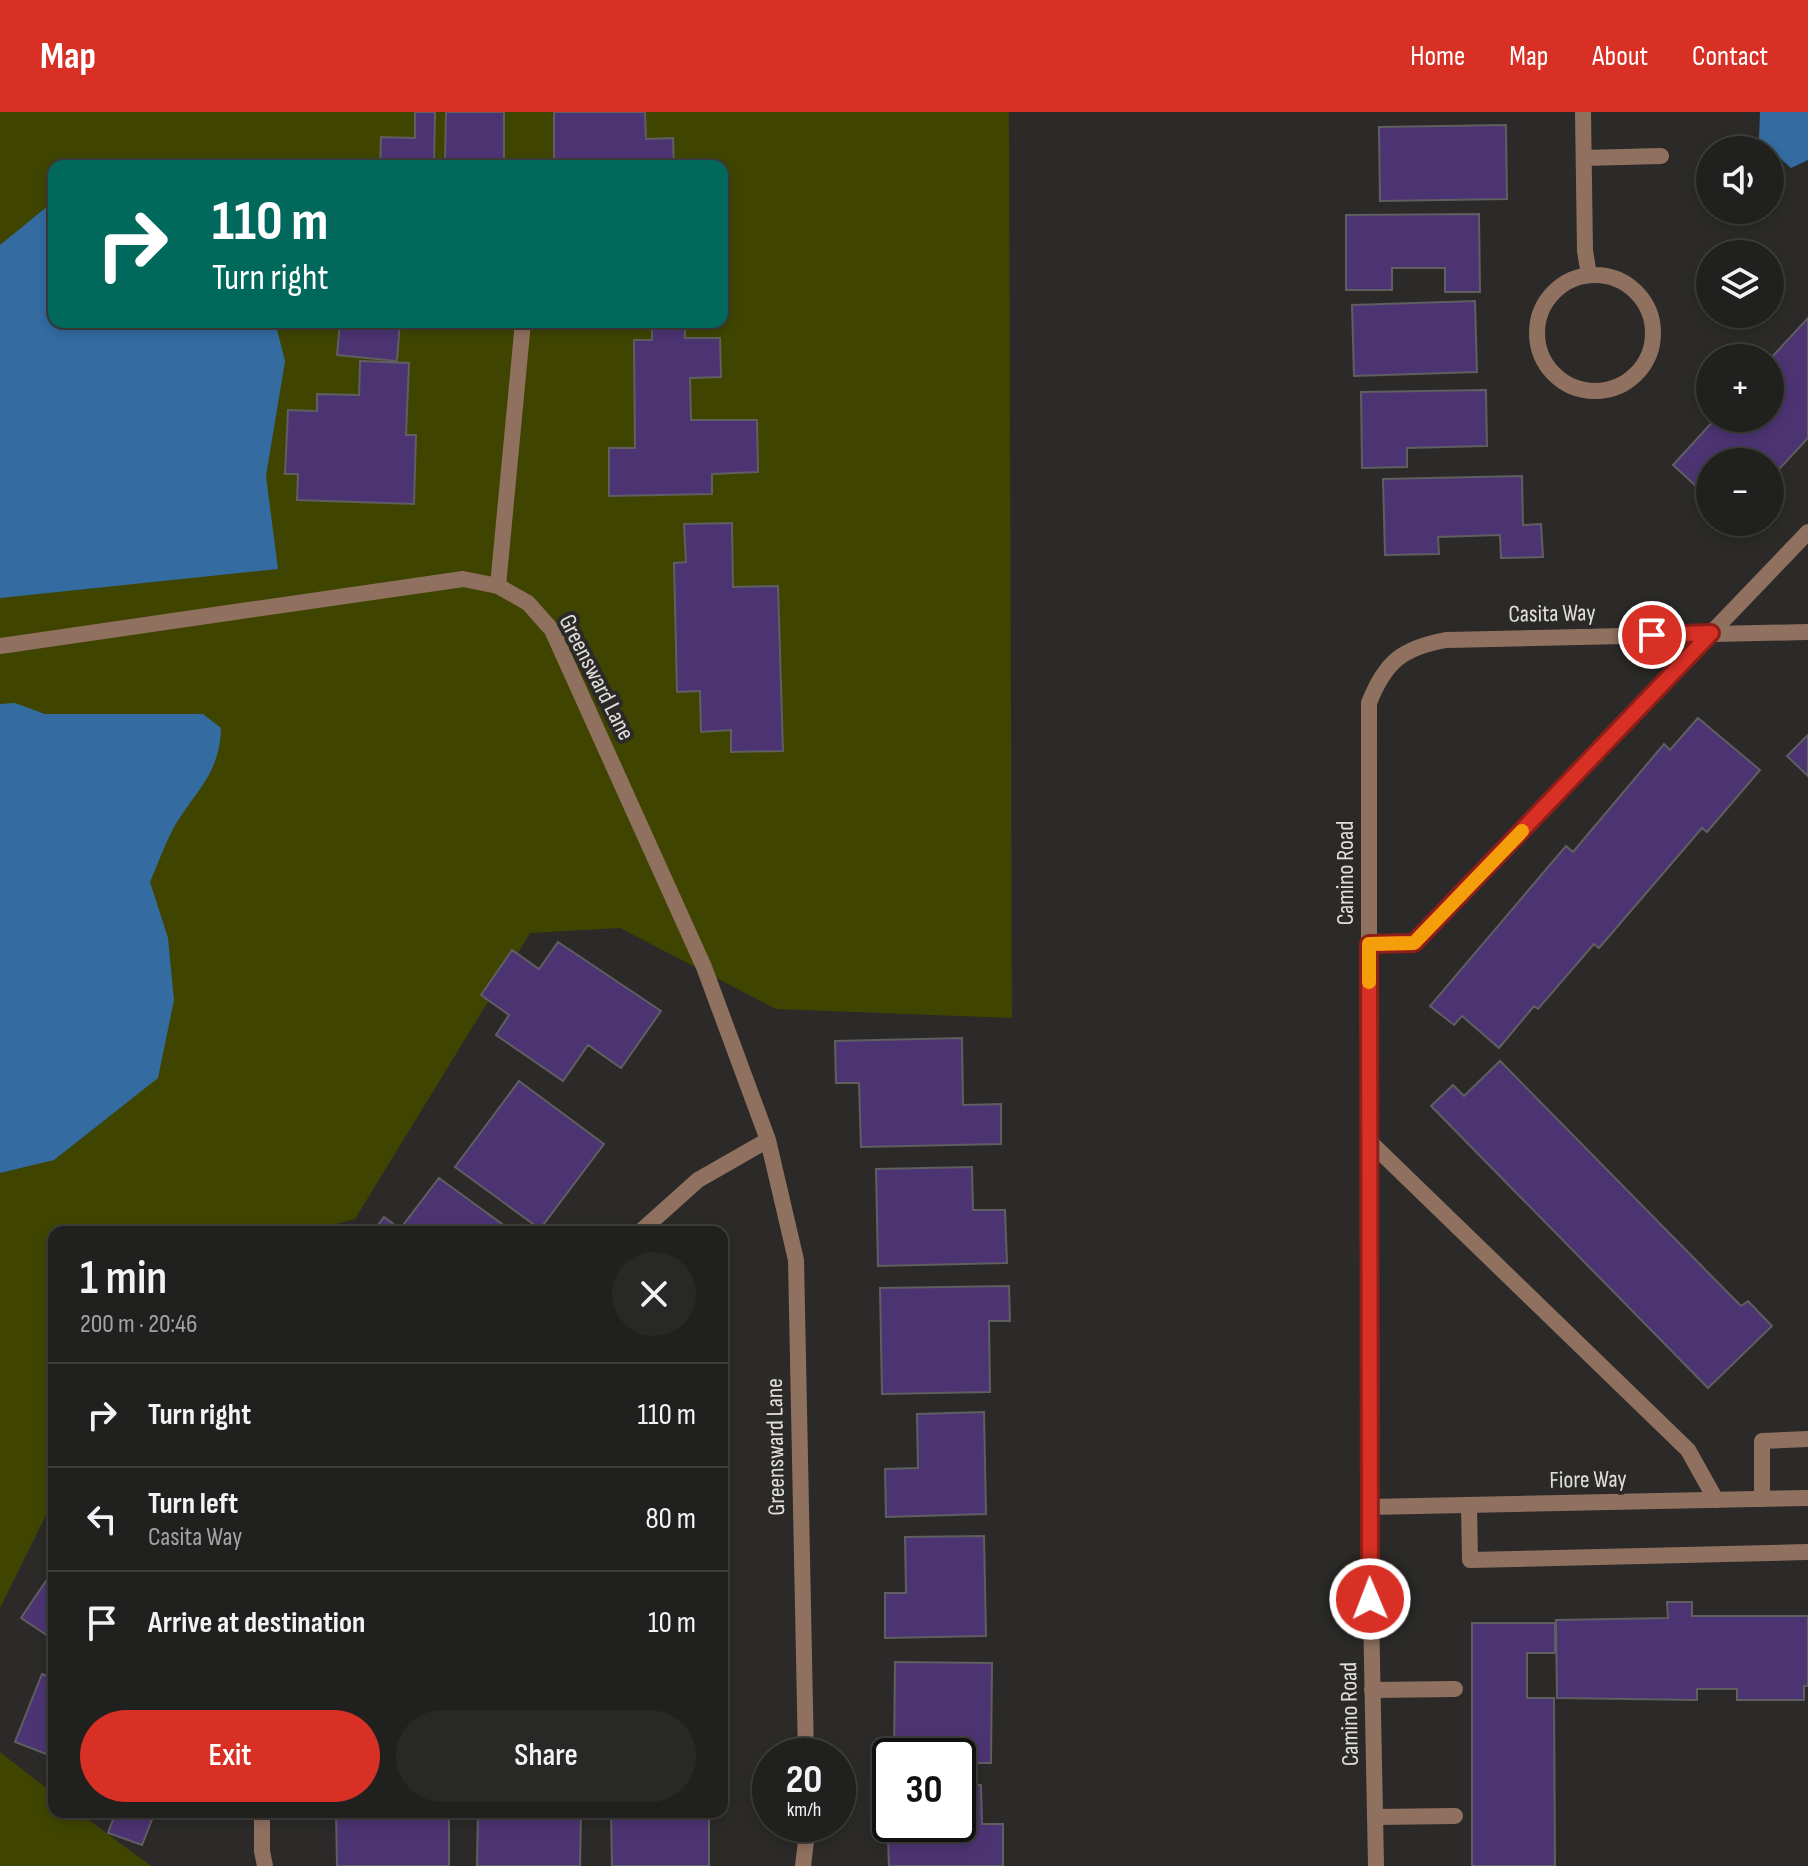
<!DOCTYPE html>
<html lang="en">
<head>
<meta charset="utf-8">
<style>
  body { margin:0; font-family:"Sofia Sans Condensed",sans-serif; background:#282827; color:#f1f3f6; height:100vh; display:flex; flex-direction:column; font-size:30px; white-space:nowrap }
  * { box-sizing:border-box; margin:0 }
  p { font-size:26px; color:#a2a3a4 }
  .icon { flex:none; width:44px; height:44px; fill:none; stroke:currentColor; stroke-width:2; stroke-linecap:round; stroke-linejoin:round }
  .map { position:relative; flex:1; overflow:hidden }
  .details { position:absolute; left:48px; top:1114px; width:680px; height:592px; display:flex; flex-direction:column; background:#20201e; border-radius:16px; box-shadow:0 4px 12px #0003,0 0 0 2px #3d3e3c }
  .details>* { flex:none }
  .top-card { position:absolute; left:48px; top:48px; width:680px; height:168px; border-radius:16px; box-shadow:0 4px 12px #0003,0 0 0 2px #3d3e3c; background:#00695c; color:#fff; overflow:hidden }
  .buttons { position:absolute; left:1696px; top:24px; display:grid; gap:16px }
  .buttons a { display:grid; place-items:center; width:88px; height:88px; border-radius:50%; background:#20201e; box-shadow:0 4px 12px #0003,0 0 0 2px #3d3e3c; font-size:40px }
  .speed { position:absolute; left:752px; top:1626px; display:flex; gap:16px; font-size:40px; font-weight:700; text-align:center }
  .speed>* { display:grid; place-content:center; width:104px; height:104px; border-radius:50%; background:#20201e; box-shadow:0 4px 12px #0003,0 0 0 2px #3d3e3c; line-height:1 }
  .speed small { font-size:20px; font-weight:400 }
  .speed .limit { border:4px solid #111; border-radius:12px; background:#fff; color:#111 }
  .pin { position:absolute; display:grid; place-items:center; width:68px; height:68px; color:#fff; margin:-34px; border:4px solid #fff; border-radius:50%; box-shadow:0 2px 8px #0007 }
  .me { position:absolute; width:88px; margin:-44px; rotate:359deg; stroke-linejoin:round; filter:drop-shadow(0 0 6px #0008) }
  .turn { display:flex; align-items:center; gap:28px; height:168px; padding:0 32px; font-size:36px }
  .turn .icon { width:104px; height:104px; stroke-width:2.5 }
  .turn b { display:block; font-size:56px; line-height:68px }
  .round { display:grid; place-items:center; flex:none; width:84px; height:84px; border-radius:42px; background:#282827 }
  .summary { display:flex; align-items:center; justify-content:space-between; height:136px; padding:0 32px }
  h1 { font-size:48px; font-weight:600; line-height:60px }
  .cta { display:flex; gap:16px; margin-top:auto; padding:16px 32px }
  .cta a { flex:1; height:92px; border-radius:48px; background:#d93025; color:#fff; font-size:32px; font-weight:600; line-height:92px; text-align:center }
  .cta a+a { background:#282827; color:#f1f3f6 }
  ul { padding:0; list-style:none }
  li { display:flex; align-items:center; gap:24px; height:104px; padding:0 32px; border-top:2px solid #3d3e3c }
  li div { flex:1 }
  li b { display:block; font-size:30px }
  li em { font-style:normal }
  header { display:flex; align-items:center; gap:48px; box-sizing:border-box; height:112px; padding:0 40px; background:#d93025; color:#fff }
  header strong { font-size:38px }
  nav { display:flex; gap:44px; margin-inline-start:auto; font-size:28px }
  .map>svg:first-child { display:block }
  .green { fill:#3f4500; fill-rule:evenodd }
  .water { fill:#346ba1 }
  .building { fill:#4c3472; stroke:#5f5e61; stroke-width:2 }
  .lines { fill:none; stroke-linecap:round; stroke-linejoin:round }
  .lane { stroke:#907160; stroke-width:16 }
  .street { stroke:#907160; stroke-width:16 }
  .route-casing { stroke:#8d1f18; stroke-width:20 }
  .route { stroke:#d93025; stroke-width:14 }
  .slow { stroke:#f59e0b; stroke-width:14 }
  .labels { text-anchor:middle; stroke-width:8; stroke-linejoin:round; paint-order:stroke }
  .street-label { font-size:24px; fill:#e0dfde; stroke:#2b2a28 }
</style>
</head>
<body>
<header>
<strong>Map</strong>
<nav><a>Home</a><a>Map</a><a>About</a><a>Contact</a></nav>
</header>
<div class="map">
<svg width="1808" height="1754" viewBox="0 0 1808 1754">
  <rect width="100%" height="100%" fill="#2b2a28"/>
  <path class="green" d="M0,0h1009l3,906 -236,-9 -156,-81 -90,5 -175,286 -49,13h-252v267l-54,109zM54,54h668v156h-668z
    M0,1640l54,42v18h24l73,54h-151z"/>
  <path class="water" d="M1760,0h48v48l-17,8 -32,-29z
    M54,89v121h221l10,39 -19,115 12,93 -278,29v-353z
    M15,591l30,11h158l18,14c-1,47 -27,64 -48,101 -9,17 -15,35 -23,53l18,56 6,62 -16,78 -104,82 -54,13v-469z"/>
  <path class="building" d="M415,0h20l-1,54h-54l1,-29 34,1z
    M446,0h58v53h-59z
    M554,0h91l1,27 27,-1 1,28h-64v-7h-56z
    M1506,13l1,74 -127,2 -1,-74z
    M1479,102l1,78h-35v-24h-53v22h-46v-75z
    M1475,189l2,71 -123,4 -2,-71z
    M1808,206v120l-38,41v-17h-60v37l-37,-34 43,-47h54v-59z
    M340,210h60l-3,39 -60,-6z
    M652,210h33v16h35l1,39 -31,1 1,42h66l1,52 -46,2v20l-103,2v-48h26l-1,-108h18z
    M360,249l49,2 -3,72h10l-2,69 -117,-4 1,-26h-13l3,-64 29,1v-17l42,1z
    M1486,278l1,56 -80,2v19l-45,1 -1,-76z
    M1522,364l1,49 18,-1 2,33 -42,1 -1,-23 -62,2 1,17 -54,1 -2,-76z
    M732,411l1,64 45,-1 5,165 -52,1v-22l-30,2 -1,-41 -23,1 -3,-129 12,-1 -2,-38z
    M1698,606l62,52 -53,62 -5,-4 -103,120 -5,-4 -56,65 -4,-3 -35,42 -37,-32 -8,9 -24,-19 136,-160 7,6 91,-108 6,6z
    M1808,623v41l-21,-20z
    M558,830l103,69 -40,57 -33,-23 -25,36 -67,-46 13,-20 -28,-20 31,-45 27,19z
    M962,926l1,67 38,-1v40l-140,3 -2,-64h-23l-1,-42z
    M1500,949l241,245 7,-5 24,25 -64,62 -277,-282 22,-21 11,11z
    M519,969l85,63 -64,85 -85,-62z
    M972,1055l1,43h32l2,53 -129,3 -2,-97z
    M439,1066l74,54h-140l11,-15 16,12z
    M1009,1174l1,35h-21l1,71 -108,2 -2,-106z
    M984,1300l2,102 -100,3 -1,-48 33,-1 -1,-54z
    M984,1424l2,100 -101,2v-45h21l-1,-56z
    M54,1457v71l-33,-22z
    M1667,1490h25v14h116v70h-4v14h-67v-11h-40v11l-140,-2 -1,-78 112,-2z
    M1472,1511h83v30h-28v45h27l1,168h-83z
    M895,1550l97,1 -1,100h-33v-7h-64z
    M42,1562l12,5v78l-39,-15z
    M722,1638h5v39h-5z
    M958,1673h23l1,39h21v42h-114l-1,-26h19v-16h51z
    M116,1700h39l-13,33 -34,-12z
    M336,1700h113v54h-112z
    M478,1700h103l-1,54h-103z
    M611,1700h98v54h-97z"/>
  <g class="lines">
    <path class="lane" d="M1584,46l77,-2
      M498,474l25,-264
      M1369,832l45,-1 394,-411
      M1369,1029l319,309 28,50
      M1762,1387v-58l46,-2
      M1469,1393l1,55 338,-8
      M1372,1578l83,-1
      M1375,1705l80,-1"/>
    <path class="street" d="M1583,0l2,139 4,24
      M1537 221a58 58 0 1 1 116 0a58 58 0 1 1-116 0Z
      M0,534l463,-67 35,7 30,17 24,27 152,337 64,173
      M640,1120l58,-52 70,-40 28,120 10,496
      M1369,1395l439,-9
      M262,1700v39l3,15
      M803,1754l5,-42
      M1376,1754l-7,-359v-804c16,-41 33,-55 77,-63l362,-8"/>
  </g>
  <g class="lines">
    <defs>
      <path id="route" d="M1370,1487l-1,-655 45,-1 297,-310 -59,2"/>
    </defs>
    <use href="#route" class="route-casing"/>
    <use href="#route" class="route"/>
    <path class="slow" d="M1369,870v-38l45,-1 108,-112"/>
  </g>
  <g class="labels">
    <g class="street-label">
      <text transform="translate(1552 501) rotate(-1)" y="8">Casita Way</text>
      <text transform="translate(597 565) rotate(63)" y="8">Greensward Lane</text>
      <text transform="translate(1345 761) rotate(-90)" y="8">Camino Road</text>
      <text transform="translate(775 1335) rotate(-91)" y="8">Greensward Lane</text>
      <text transform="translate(1588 1367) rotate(-1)" y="8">Fiore Way</text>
      <text transform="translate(1349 1602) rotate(-91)" y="8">Camino Road</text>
    </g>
  </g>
</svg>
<div class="buttons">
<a><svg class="icon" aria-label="sound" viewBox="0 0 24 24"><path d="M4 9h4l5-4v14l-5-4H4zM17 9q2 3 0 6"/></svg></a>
<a><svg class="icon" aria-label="layers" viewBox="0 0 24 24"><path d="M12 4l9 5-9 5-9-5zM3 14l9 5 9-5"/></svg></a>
<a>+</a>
<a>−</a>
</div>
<div class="speed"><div>20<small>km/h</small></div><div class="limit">30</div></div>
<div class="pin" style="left:1652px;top:523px;background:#d93025"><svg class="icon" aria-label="arrive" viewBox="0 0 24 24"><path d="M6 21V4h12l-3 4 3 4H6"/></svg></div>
<svg class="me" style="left:1370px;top:1487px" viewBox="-20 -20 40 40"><circle r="17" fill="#d93025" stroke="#fff" stroke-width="3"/><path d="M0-11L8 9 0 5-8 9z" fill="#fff"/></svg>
<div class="top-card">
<div class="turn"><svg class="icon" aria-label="right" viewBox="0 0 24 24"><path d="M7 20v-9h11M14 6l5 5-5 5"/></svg><div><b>110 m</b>Turn right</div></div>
</div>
<section class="details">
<div class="summary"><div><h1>1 min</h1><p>200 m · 20:46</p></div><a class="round"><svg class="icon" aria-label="close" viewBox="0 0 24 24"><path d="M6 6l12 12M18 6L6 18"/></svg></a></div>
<ul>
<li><svg class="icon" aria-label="right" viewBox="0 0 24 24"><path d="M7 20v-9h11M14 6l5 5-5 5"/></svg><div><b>Turn right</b></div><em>110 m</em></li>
<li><svg class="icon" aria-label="left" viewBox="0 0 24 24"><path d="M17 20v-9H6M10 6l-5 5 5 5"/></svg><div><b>Turn left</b><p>Casita Way</p></div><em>80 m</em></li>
<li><svg class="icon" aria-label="arrive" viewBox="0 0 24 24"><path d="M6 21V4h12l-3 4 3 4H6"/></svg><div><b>Arrive at destination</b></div><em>10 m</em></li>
</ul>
<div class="cta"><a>Exit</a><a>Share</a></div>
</section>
</div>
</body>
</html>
